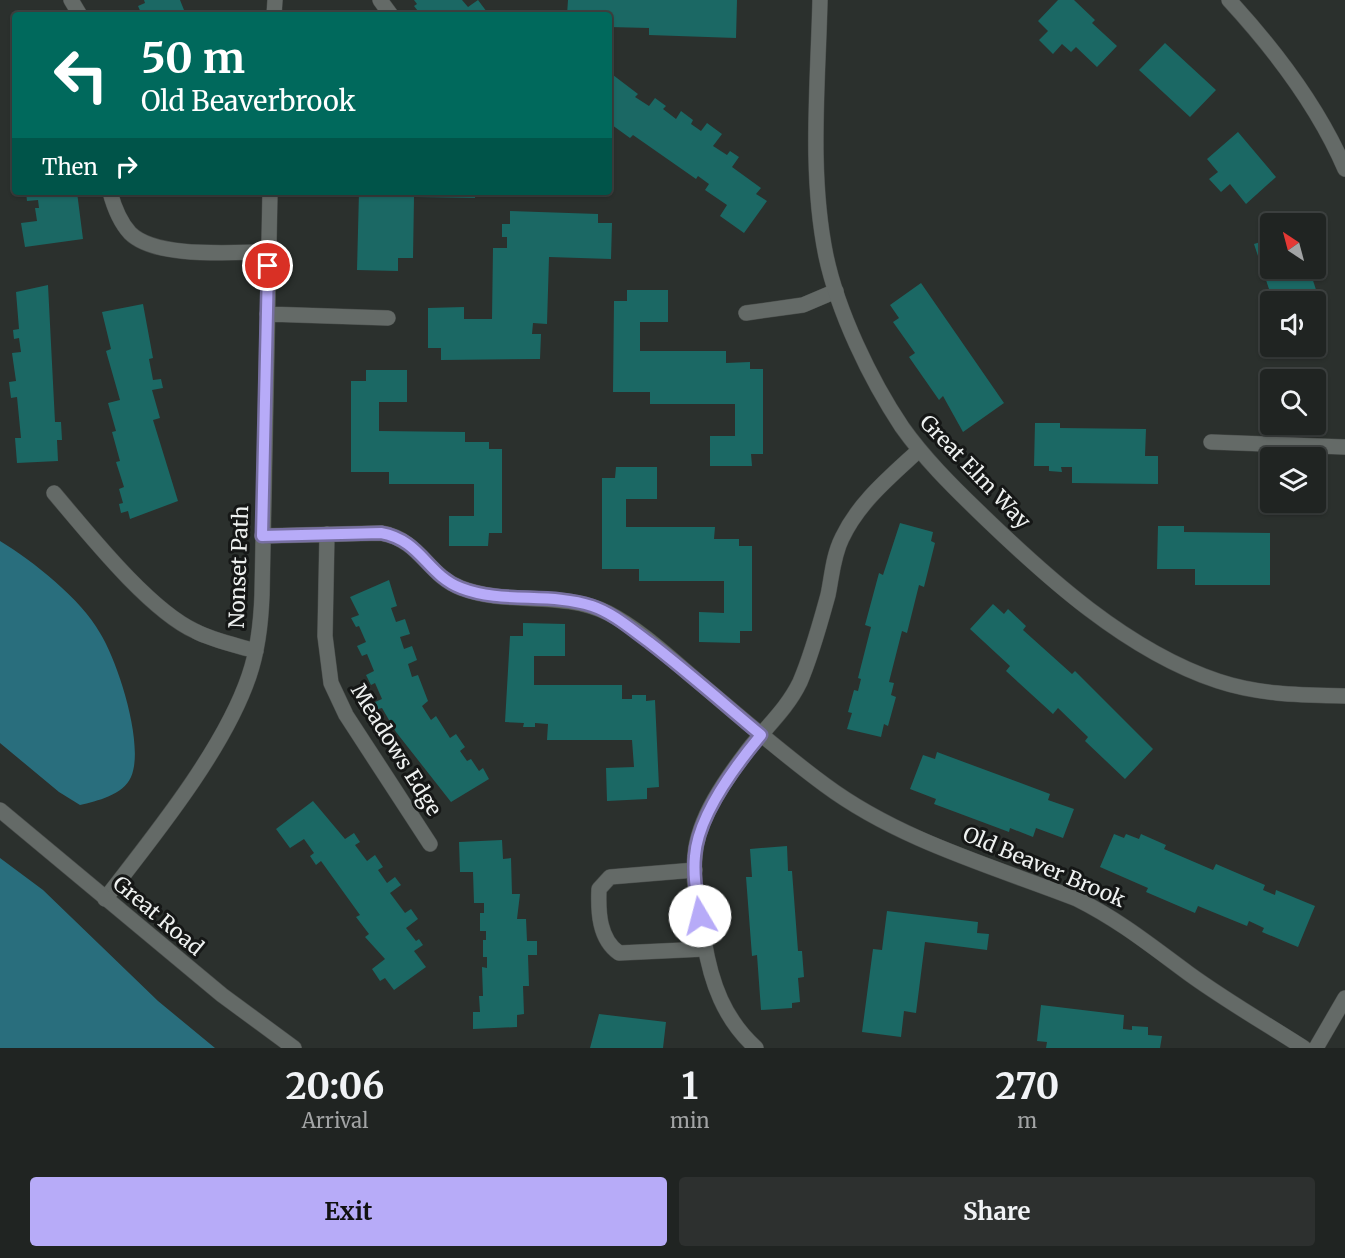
<!DOCTYPE html>
<html lang="en">
<head>
<meta charset="utf-8">
<style>
  body { margin:0; font-family:Merriweather,serif; background:#2d302f; color:#f1f3f6; height:100vh; display:flex; flex-direction:column; font-size:22px; white-space:nowrap }
  * { box-sizing:border-box; margin:0 }
  p { font-size:20px; color:#a2a4a5 }
  .icon { flex:none; width:33px; height:33px; fill:none; stroke:currentColor; stroke-width:2; stroke-linecap:round; stroke-linejoin:round }
  .map { position:relative; height:1048px; overflow:hidden }
  .sheet { display:flex; flex-direction:column; background:#202422; flex:1 }
  .sheet>* { flex:none }
  .banner { position:absolute; left:12px; top:12px; width:600px; height:183px; border-radius:6px; box-shadow:0 2px 4px #0004,0 0 0 2px #3d4140; background:#00695c; color:#fff; overflow:hidden }
  .needle { width:39px; rotate:324deg }
  .tools { position:absolute; left:1260px; top:213px; display:grid; gap:12px }
  .tools a { display:grid; place-items:center; width:66px; height:66px; border-radius:6px; background:#202422; box-shadow:0 2px 4px #0004,0 0 0 2px #3d4140; font-size:30px }
  .pin { position:absolute; display:grid; place-items:center; width:51px; height:51px; color:#fff; margin:-26px; border:3px solid #fff; border-radius:50%; box-shadow:0 2px 6px #0007 }
  .me { position:absolute; width:66px; margin:-33px; rotate:352deg; stroke-linejoin:round; filter:drop-shadow(0 0 4px #0008) }
  .turn { display:flex; align-items:center; gap:21px; height:126px; padding:0 30px; font-size:27px }
  .turn .icon { width:78px; height:78px; stroke-width:2.5 }
  .turn b { display:block; font-size:42px; line-height:51px }
  .then { display:flex; align-items:center; height:57px; padding:0 30px; background:#0003; gap:12px; font-size:22px }
  .eta { display:flex; justify-content:space-evenly; align-items:center; height:102px; text-align:center }
  .eta b { font-size:36px; font-weight:700; line-height:42px }
  .primary-button { display:flex; gap:12px; margin-top:auto; padding:12px 30px }
  .primary-button a { flex:1; height:69px; border-radius:6px; background:#b7abf8; color:#111; font-size:24px; font-weight:700; line-height:69px; text-align:center }
  .primary-button a+a { background:#2d302f; color:#f1f3f6 }
  .map>svg:first-child { display:block }
  .water { fill:#296e7d }
  .building { fill:#1b6864 }
  .lines { fill:none; stroke-linecap:round; stroke-linejoin:round }
  .lane-casing { stroke:#484c4a; stroke-width:16 }
  .street-casing { stroke:#484c4a; stroke-width:16 }
  .secondary-casing { stroke:#484c4a; stroke-width:16 }
  .lane { stroke:#646a67; stroke-width:15 }
  .street { stroke:#646a67; stroke-width:15 }
  .secondary { stroke:#646a67; stroke-width:15 }
  .route-casing { stroke:#776fa1; stroke-width:15 }
  .route { stroke:#b7abf8; stroke-width:10 }
  .labels { text-anchor:middle; stroke-width:6; stroke-linejoin:round; paint-order:stroke }
  .street-label { font-size:21px; fill:#eef1f0; stroke:#151716 }
</style>
</head>
<body>
<div class="map">
<svg width="1345" height="1048" viewBox="0 0 1345 1048">
  <rect width="100%" height="100%" fill="#2b302d"/>
  <path class="water" d="M0,541c33,20 81,58 100,92 18,29 45,112 31,144 -8,18 -34,24 -51,28l-21,-13 -59,-49z
    M0,858l43,32 115,111 57,47h-215z"/>
  <path class="building" d="M144,0h36l6,15h-44l-4,-9 7,-3z
    M414,0h48l6,7 10,-7 9,12 -4,3h-62l-7,-9 3,-2z
    M568,0h169l-1,38 -87,-3v-7l-40,-1 -3,-16h-11v4h-28z
    M1058,0h16l21,20 -3,3 25,23 -20,21 -21,-20 -5,5 -9,-8 -9,10 -14,-14 9,-9 -10,-10z
    M1165,43l51,47 -26,27 -51,-47z
    M613,75l25,19 -3,3 14,9 6,-8 11,8 -3,3 13,10 5,-8 12,9 -2,4 10,7 6,-8 15,11 -9,12 14,9 3,-4 9,6 -7,10 29,21 -5,6 11,7 -23,32 -24,-17 7,-11 -22,-15 4,-6 -11,-8 -2,3 -63,-44 -3,3 -18,-13 -3,4v-49z
    M1238,132l38,45 -30,27 -16,-20 -9,8 -12,-13 9,-7 -11,-13z
    M26,192h51l6,47 -58,8 -4,-24 16,-2 -2,-13h4l-1,-8 -11,1z
    M359,192h116v6l-61,-1 -1,61h-15v13l-41,-1z
    M510,211l88,3v9h14l-1,36 -62,-2 -2,67 -14,-1 -1,11h9l-1,25 -99,1v-12h-13v-40l36,-1v12h28l1,-71h14v-11h-5v-13h8z
    M1270,239v29h39l10,31 -35,3 -2,-4 -9,3 -19,-57z
    M921,283l83,120 -41,29 -20,-36 -4,4 -30,-43 6,-4 -22,-31 6,-4 -9,-13z
    M48,285l7,137h6l1,18h-5l1,21 -41,2 -2,-25h6l-4,-41 -6,1 -2,-16 7,-1 -4,-28 9,-1 -2,-14 -5,1 -1,-9 6,-1 -3,-37z
    M627,290h41v32h-28v29h86v12l24,-1v7h13v85h-12l1,12h-42v-30h25v-32h-85v-12h-37l1,-91h13z
    M143,304l10,54 -4,1 4,21 8,-1 2,9 -11,2 8,28 -7,2 25,81 -48,18 -2,-8 -7,2 -2,-9 4,-1 -4,-14 5,-2 -8,-25 4,-1 -8,-29 4,-1 -8,-28 12,-3 -14,-49 5,-2 -9,-37z
    M366,370h41v32h-28v29l86,1v10h24v7h13v84h-13l-1,13h-39v-30h25v-32h-85v-12h-38v-91h15z
    M1035,423h25v5l86,1 -1,27h13v28l-86,-1v-16h-11l1,5 -13,-1v-5h-15z
    M616,467h41v32h-31v28h89l-1,12h25v7h13v85h-12v12l-41,-1v-30l25,1v-32h-85v-12h-37v-91h13z
    M900,523l33,9 -2,9 4,2 -11,44 -5,-2 -12,48 -5,-2 -13,51 5,1 -3,12 5,2 -8,29 -4,-2 -3,13 -34,-8 5,-16 -4,-1 6,-22 4,1 3,-12 -3,-1 13,-51 -6,-2 14,-52 4,2z
    M1158,526h26v6l86,1v52h-75v-16h-38z
    M389,580l8,26 -6,2 5,14 9,-3 5,15 -10,3 4,12 8,-3 5,14 -9,4 4,13 6,-2 10,26 -6,5 9,14 5,-4 14,22 6,-4 9,13 -5,4 7,10 4,-2 8,12 4,-3 6,11 -38,23 -55,-70 -14,-24 -4,1 -3,-7 7,-3 -7,-16 -4,2 -5,-10 8,-4 -7,-17 -5,2 -5,-10 9,-4 -7,-16 -3,1 -5,-9 8,-3 -9,-18z
    M993,604l11,10 4,-5 18,17 -3,4 49,44 3,-3 78,78 -28,30 -40,-38 3,-4 -30,-29 -5,6 -47,-43 4,-5 -40,-37z
    M523,623l42,1v32h-31v29h88v14h10v-4h14v6l9,-1 4,87 -12,1v11l-40,2 -1,-33 28,-1 -2,-27h-85l1,-16 -13,-1v4h-12l1,-4 -19,-1 5,-86h13z
    M937,752l113,42 -2,6 26,9 -11,29 -27,-10 -3,9 -23,-9 -1,4 -75,-28 2,-5 -26,-10 13,-34 12,4z
    M313,801l32,38 9,-6 6,9 -5,3 12,16 8,-6 8,12 -5,3 9,13 8,-6 6,8 -11,8 15,20 6,-4 7,10 -12,9 10,13 3,-2 4,6 -9,6 12,16 -32,23 -9,-12 -5,3 -8,-12 13,-10 -20,-22 4,-3 -13,-17 4,-2 -39,-54 -5,4 -6,-9 4,-3 -10,-14 -14,9 -14,-19z
    M1114,834l10,4 2,-4 13,5 2,-5 25,11 -2,4 49,21 3,-6 49,21 -2,5 12,5 1,-5 39,16 -17,41 -36,-15 2,-4 -15,-7 -2,5 -49,-20 -3,7 -49,-21 2,-4 -48,-21z
    M502,840l1,19 8,-1 1,36h8l-3,25h9l1,22h10v14h-9l1,31h-6l1,28 -7,1v12l-44,2v-17h7l-1,-16h4l-1,-29 5,1v-11h-4v-17h3v-9h-6v-18h4v-10h-10l-1,-31h-13l-1,-30z
    M787,846l1,25h4l6,80h4l2,26 -6,1 2,24 -8,1v5l-31,2 -4,-55 -5,1 -6,-79h6l-2,-28z
    M887,911l91,11 -1,11 12,1 -2,16 -62,-8 -9,71 -12,-2 -3,26 -39,-5 11,-83 9,1z
    M1041,1005l83,10 -1,14 9,1v-4l16,1v8l14,1 -2,12h-114l1,-6 -10,-1z
    M599,1014l67,8 -3,26h-73z"/>
  <g class="lines">
    <defs>
      <path id="lane" d="M746,313l57,-8 33,-14
        M1211,442l134,5
        M695,870l-85,7 -11,12c-1,23 0,50 20,64l86,-4"/>
      <path id="street" d="M71,0l9,15
        M380,0l11,15
        M820,0c-2,85 -11,173 6,256 12,56 44,123 76,171 22,31 49,58 76,84 67,65 149,140 240,170 42,14 84,14 127,15
        M1229,0c46,50 89,106 116,169
        M274,15l1,-15
        M110,192c4,15 9,29 20,41 26,26 103,19 139,19
        M267,314l121,4
        M54,493c34,40 95,117 141,138 19,10 41,14 61,20
        M327,534l-2,102 6,47 15,32 84,129
        M262,536l119,-3c40,7 46,42 80,55 47,18 101,2 147,25 31,16 60,43 87,66 43,36 85,73 130,106 74,55 167,81 252,114 42,21 73,46 111,74 37,27 77,50 116,75
        M105,899c48,-62 119,-149 144,-223 9,-26 12,-53 13,-81l8,-403
        M756,1048c-32,-29 -45,-65 -52,-108 -5,-27 -12,-57 -9,-85 3,-37 31,-76 53,-105 18,-23 39,-41 52,-68 12,-28 20,-58 28,-87 4,-19 5,-39 14,-57 17,-36 48,-61 77,-88
        M1316,1048l29,-50"/>
      <path id="secondary" d="M0,810l222,185 72,53"/>
    </defs>
    <use href="#lane" class="lane-casing"/>
    <use href="#street" class="street-casing"/>
    <use href="#secondary" class="secondary-casing"/>
    <use href="#lane" class="lane"/>
    <use href="#street" class="street"/>
    <use href="#secondary" class="secondary"/>
  </g>
  <g class="lines">
    <defs>
      <path id="route" d="M268,266l-6,270 119,-3c40,7 46,42 80,55 41,16 89,4 131,18 21,7 39,23 57,36 39,30 75,62 112,93 -25,30 -63,81 -66,121 -2,20 2,40 5,60"/>
    </defs>
    <use href="#route" class="route-casing"/>
    <use href="#route" class="route"/>
  </g>
  <g class="labels">
    <g class="street-label">
      <text transform="translate(975 472) rotate(46)" y="7">Great Elm Way</text>
      <text transform="translate(239 567) rotate(-88)" y="7">Nonset Path</text>
      <text transform="translate(396 750) rotate(58)" y="7">Meadows Edge</text>
      <text transform="translate(1044 867) rotate(23)" y="7">Old Beaver Brook</text>
      <text transform="translate(158 916) rotate(40)" y="7">Great Road</text>
    </g>
  </g>
</svg>
<div class="tools">
<a><svg class="needle" viewBox="-14 -14 28 28"><path d="M0-13l5 13h-10z" fill="#e53935"/><path d="M0 13l5-13h-10z" fill="#a2a4a5"/></svg></a>
<a><svg class="icon" aria-label="sound" viewBox="0 0 24 24"><path d="M4 9h4l5-4v14l-5-4H4zM17 9q2 3 0 6"/></svg></a>
<a><svg class="icon" aria-label="search" viewBox="0 0 24 24"><circle cx="10" cy="10" r="6"/><path d="M15 15l6 6"/></svg></a>
<a><svg class="icon" aria-label="layers" viewBox="0 0 24 24"><path d="M12 4l9 5-9 5-9-5zM3 14l9 5 9-5"/></svg></a>
</div>
<div class="pin" style="left:268px;top:266px;background:#d93025"><svg class="icon" aria-label="arrive" viewBox="0 0 24 24"><path d="M6 21V4h12l-3 4 3 4H6"/></svg></div>
<svg class="me" style="left:700px;top:916px" viewBox="-20 -20 40 40"><circle r="19" fill="#fff"/><path d="M0-13L10 11 0 6-10 11z" fill="#b7abf8"/></svg>
<div class="banner">
<div class="turn"><svg class="icon" aria-label="left" viewBox="0 0 24 24"><path d="M17 20v-9H6M10 6l-5 5 5 5"/></svg><div><b>50 m</b>Old Beaverbrook</div></div>
<div class="then">Then<svg class="icon" aria-label="right" viewBox="0 0 24 24"><path d="M7 20v-9h11M14 6l5 5-5 5"/></svg></div>
</div>
</div>
<section class="sheet">
<div class="eta">
<div><b>20:06</b><p>Arrival</p></div>
<div><b>1</b><p>min</p></div>
<div><b>270</b><p>m</p></div>
</div>
<div class="primary-button"><a>Exit</a><a>Share</a></div>
</section>
</body>
</html>
